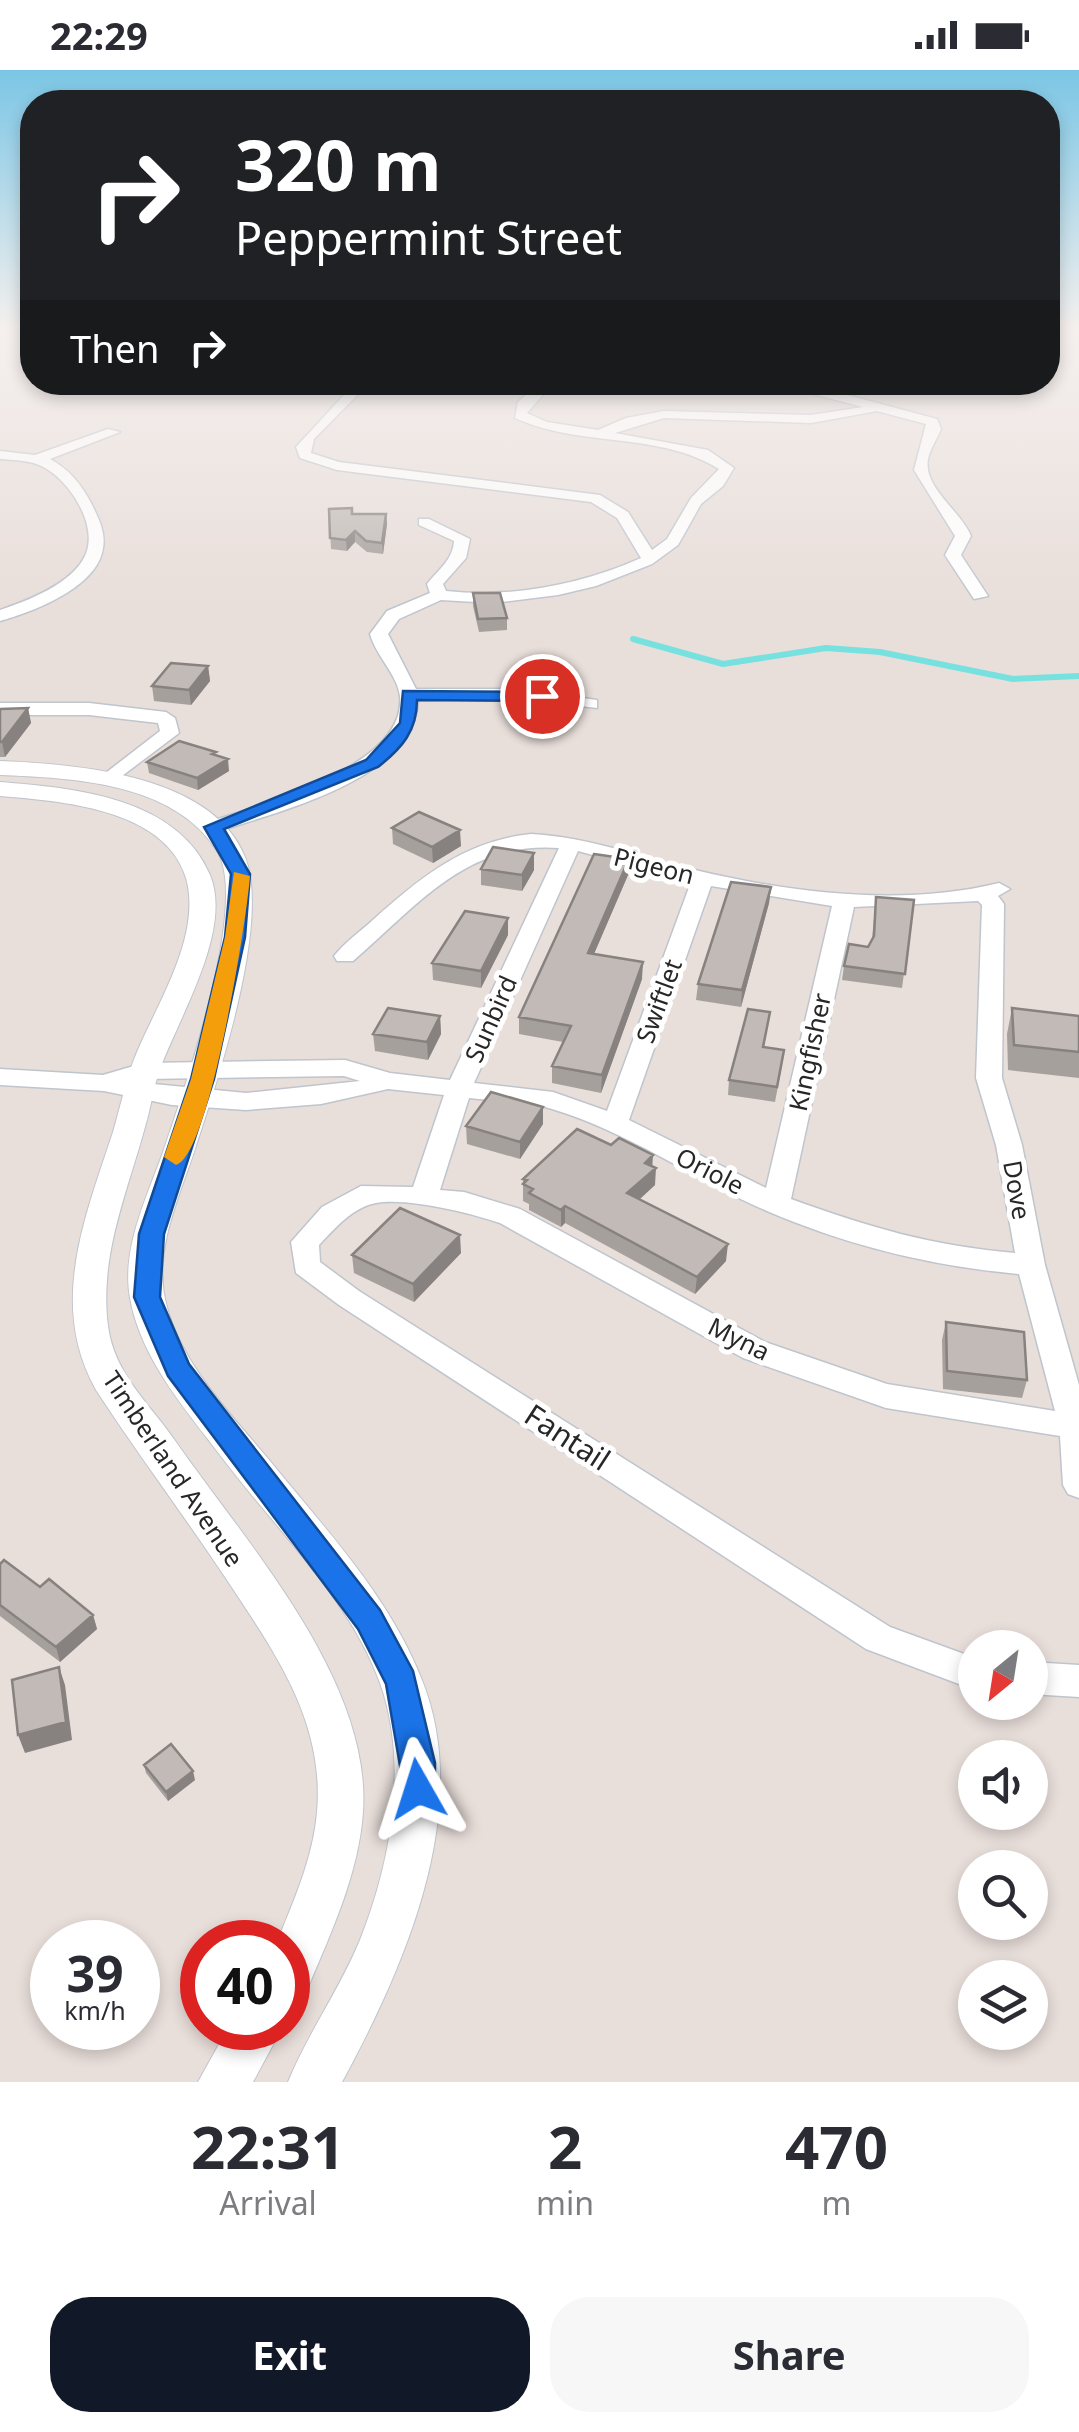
<!DOCTYPE html>
<html lang="en">
<head>
<meta charset="utf-8">
<style>
  body { margin:0; font-family:"Noto Sans",sans-serif; background:#f7f7f7; color:#2b2b33; height:100vh; display:flex; flex-direction:column; font-size:38px; white-space:nowrap }
  * { box-sizing:border-box; margin:0 }
  p { font-size:32px; color:#7c7c81 }
  .icon { flex:none; width:55px; height:55px; fill:none; stroke:currentColor; stroke-width:2; stroke-linecap:round; stroke-linejoin:round }
  .map { position:relative; height:2012px; overflow:hidden }
  .sheet { display:flex; flex-direction:column; background:#fff; flex:1 }
  .sheet>* { flex:none }
  .hud { position:absolute; left:20px; top:20px; width:1040px; height:305px; border-radius:40px; box-shadow:0 5px 15px #0003; background:#202124; color:#fff; overflow:hidden }
  .needle { width:65px; rotate:210deg }
  .fabs { position:absolute; left:958px; top:1560px; display:grid; gap:20px }
  .fabs a { display:grid; place-items:center; width:90px; height:90px; border-radius:50%; background:#fff; box-shadow:0 5px 15px #0003; font-size:50px }
  .speed { position:absolute; left:30px; top:1850px; display:flex; gap:20px; font-size:50px; font-weight:700; text-align:center }
  .speed>* { display:grid; place-content:center; width:130px; height:130px; border-radius:50%; background:#fff; box-shadow:0 5px 15px #0003; line-height:1 }
  .speed small { font-size:25px; font-weight:400 }
  .speed .limit { border:15px solid #d22; background:#fff; color:#111 }
  .pin { position:absolute; display:grid; place-items:center; width:85px; height:85px; color:#fff; margin:-42px; border:5px solid #fff; border-radius:50%; box-shadow:0 2px 10px #0007 }
  .me { position:absolute; width:110px; margin:-55px; rotate:354deg; stroke-linejoin:round; filter:drop-shadow(0 0 8px #0008) }
  .turn { display:flex; align-items:center; gap:35px; height:210px; padding:0 50px; font-size:45px }
  .turn .icon { width:130px; height:130px; stroke-width:2.5 }
  .turn b { display:block; font-size:70px; line-height:85px }
  .then { display:flex; align-items:center; height:95px; padding:0 50px; background:#0003; gap:20px; font-size:38px }
  .eta { display:flex; justify-content:space-evenly; align-items:center; height:170px; text-align:center }
  .eta b { font-size:60px; font-weight:700; line-height:70px }
  .cta { display:flex; gap:20px; margin-top:auto; padding:20px 50px }
  .cta a { flex:1; height:115px; border-radius:40px; background:#111827; color:#fff; font-size:40px; font-weight:700; line-height:115px; text-align:center }
  .cta a+a { background:#f7f7f7; color:#2b2b33 }
  .status { display:flex; justify-content:space-between; align-items:center; height:70px; padding:0 50px; background:#fff; direction:ltr }
  .status svg { height:28px; fill:currentColor }
  .map>svg:first-child { display:block }
  .lines { fill:none; stroke-linecap:round; stroke-linejoin:round }
  .stream { stroke:#77e1e0; stroke-width:6 }
  .minor-casing { stroke:#bfc5cd; stroke-width:3 }
  .tertiary-casing { stroke:#bfc5cd; stroke-width:2 }
  .minor { fill:#fff; fill-rule:evenodd }
  .tertiary { fill:#fff; fill-rule:evenodd }
  .wall { fill:#a6a09d }
  .shaded-wall { fill:#87827f }
  .building { fill:#c1bab6; stroke:#87827f; stroke-width:2.5 }
  .route { fill:#1a73e8; stroke:#114b97; stroke-width:2.5 }
  .slow { fill:#f59e0b }
  .labels { text-anchor:middle; stroke-width:10; stroke-linejoin:round; paint-order:stroke }
  .street-label { font-size:25px; fill:#272727; stroke:#fff }
  .near-street-label { font-size:30px; fill:#272727; stroke:#fff }
</style>
</head>
<body>
<div class="status"><b>22:29</b><svg viewBox="0 0 49 12"><path d="M0 12V9h3v3zM5 12V6h3v6zM10 12V3h3v9zM15 12V0h3v12zM26 1h20v11H26zM47 4h2v5h-2z"/></svg></div>
<div class="map">
<svg width="1079" height="2012" viewBox="0 0 1079 2012">
  <rect width="100%" height="100%" fill="#e8deda"/>
  <g class="lines">
    <path class="stream" d="M633,569l90,25 103,-16 54,4 133,27 66,-3"/>
    <defs>
      <path id="minor" d="M356,312h14l-56,57 -3,14 28,9 261,33 28,17 24,38 15,-11 24,-41 28,-29c-60,-38 -139,-21 -204,-51l3,-16 22,-20h14l-27,31 20,9 51,8 28,-12 38,-7 147,4 52,-8 -50,-13 -14,-12h15l7,6 116,31 4,10c-4,10 -11,20 -13,30 -5,29 33,52 43,77l-10,19 27,41 -14,3 -29,-44 10,-19 -41,-66 12,-46 -49,-13 -66,12 -147,-5 -49,15 93,17 26,18 -11,18 -22,18 -23,41 -26,19 -56,22 -38,9 -65,8 -52,-3 -42,19 -11,15 28,55h104l77,11v8l-77,-9 -102,1c-3,79 -136,110 -198,131h-14v-8c52,-18 201,-55 194,-127 -3,-22 -24,-40 -30,-62l17,-23 43,-18 -3,-9c11,-14 26,-24 27,-43l-35,-16v-6h10l41,20 -4,19 -23,26 3,7c66,7 134,-6 195,-33l-24,-40 -26,-16 -254,-32 -37,-12 -4,-11z
        M108,359l12,3 -70,27c19,10 31,25 41,44 7,14 15,29 12,45 -5,39 -70,64 -103,73v-11c27,-9 72,-26 85,-54 15,-31 -18,-80 -46,-91 -12,-5 -26,-5 -39,-6v-8l35,4z
        M0,633h89l77,9 9,6 4,15 -69,52 -10,-6 3,-4 57,-44 -2,-8 -69,-8h-89z
        M531,764c57,3 109,23 164,36 96,23 207,37 304,13l11,6 -12,7 6,8 -2,174 20,67 23,120 34,120v113l-11,-4 -5,-9 -3,-49 -174,-28 -143,-50 -243,-135c-29,-10 -94,-26 -124,-20 -23,4 -42,26 -57,42l1,17 39,29 531,336 85,31v32l-109,-41 -527,-344 -43,-32 -5,-31 31,-35 39,-21 52,1 31,-92 -56,-6 -67,15 -75,6 -74,-5 -68,-14 -104,-6v-16l103,6 41,-12 201,-3 45,13 60,7 109,-232c-93,-7 -142,58 -206,113h-16l-3,-5c11,-14 27,-25 40,-37 48,-43 92,-78 157,-85zM578,781l113,31 -84,229 -54,-19 -79,-9zM711,816l121,20 -66,282 -137,-68zM978,831l4,4 -6,173 20,67 19,108c-83,-7 -147,-26 -224,-54l63,-292zM344,1006l16,5 -114,12 -113,-11 12,-3zM469,1028c27,3 58,3 83,11 77,23 143,71 215,102 82,35 164,55 252,63l36,137 -168,-27 -122,-42 -245,-133 -56,-17 -24,-2z
        M1030,1592l49,3v32l-49,-3z"/>
      <path id="tertiary" d="M0,691c75,3 212,13 245,96 26,65 -28,225 -50,292 -15,46 -41,100 -30,150 13,62 65,114 105,162 56,69 119,135 152,219 52,130 -18,288 -80,402h-54c20,-49 52,-93 72,-142 31,-78 49,-176 20,-257 -29,-81 -99,-149 -150,-215 -38,-51 -89,-106 -100,-170 -9,-49 17,-101 33,-146 20,-59 87,-248 54,-301 -43,-69 -145,-73 -217,-76z
        M0,712c74,6 177,15 210,93 23,55 -31,142 -50,194 -7,19 -9,39 -15,58 -18,66 -46,129 -37,199 6,48 42,78 68,116 71,102 196,239 187,370 -4,60 -31,119 -54,173l-4,7 -17,8v-58h-11c17,-42 36,-84 40,-130 8,-92 -44,-162 -92,-235 -42,-63 -88,-124 -129,-187 -48,-85 -11,-173 17,-258 8,-27 13,-54 24,-80 21,-50 65,-117 49,-174 -21,-70 -127,-77 -186,-82z
        M228,1958h54l-29,54h-55z"/>
    </defs>
    <use href="#minor" class="minor-casing"/>
    <use href="#tertiary" class="tertiary-casing"/>
    <use href="#minor" class="minor"/>
    <use href="#tertiary" class="tertiary"/>
  </g>
  <path class="wall" d="M329,439l23,5h34l1,10 -4,30 -16,-2 -12,-10 -8,9 -16,-2z
    M473,523l34,25v12l-28,2 -6,-26z
    M208,596l2,15 -19,24 -37,-4 -2,-15z
    M28,638l3,15 -26,34h-5v-48z
    M217,686l12,15 -31,19 -49,-17 -2,-11z
    M392,758l69,18 -28,17 -40,-19z
    M481,799l53,1 -12,21 -41,-6z
    M628,805l-34,79 48,25 -41,114 -49,-10v-17l11,-24 -44,-8v-17z
    M771,817l-2,16 -28,104 -45,-7 2,-16z
    M876,827l38,3 -12,88 -60,-8 2,-14 24,-19 4,-8z
    M508,865l-27,53 -48,-8 -1,-17z
    M1012,938l67,8v62l-71,-8 -1,-36z
    M770,942l-6,35 18,18 -7,37 -47,-7 1,-15z
    M440,946l1,18 -13,26 -53,-9 -2,-17z
    M543,1037v17l-23,35 -53,-15 -1,-18z
    M611,1075l41,22 3,18 -16,14 87,62 -31,33 -130,-71 -4,4 -32,-17v-6l-6,-3v-22z
    M461,1183l-47,49 -60,-29 -2,-18z
    M946,1252l81,58 -5,18 -79,-9 -1,-49z
    M0,1494l93,51 4,14 -37,33 -60,-46z
    M144,1695l51,15 -27,21 -22,-28z"/>
  <path class="shaded-wall" d="M32,295v6l-6,5 -1,-6z
    M386,444l1,10 -4,30 -1,-11z
    M355,461v11l-8,9 -1,-11z
    M208,596l2,15 -19,24 -2,-15z
    M28,638l3,15 -26,34 -3,-15z
    M228,689l1,12 -31,19 -1,-12z
    M460,760l1,16 -28,17 -1,-16z
    M534,783v17l-12,21v-16z
    M629,789l-1,16 -41,95 1,-17z
    M771,817l-2,16 -28,104 1,-17z
    M508,848v17l-27,53v-17z
    M643,892l-1,17 -41,114 1,-18z
    M440,946l1,18 -13,26 -1,-18z
    M543,1037v17l-23,35v-17z
    M653,1085l-1,16 4,-3 -1,17 -28,26v-18l18,-30z
    M565,1136v17l-4,4v-17z
    M460,1165l1,18 -47,49 -1,-18z
    M728,1174l-2,17 -31,33 2,-17z
    M93,1545l4,14 -37,33 -4,-15z
    M59,1597l6,18 7,55 -47,13 -7,-18z
    M193,1701l2,9 -27,21 -2,-9z"/>
  <path class="building" d="M32,282v13l-7,5z
    M352,438v6h34l-4,29 -16,-2 -11,-10 -9,9 -16,-2 -1,-29z
    M473,523h27l7,25 -29,1z
    M171,593l37,3 -19,24 -37,-4z
    M28,638l-26,34h-2v-33z
    M179,671l37,11 -4,2 16,5 -31,19 -50,-16z
    M419,742l41,18 -28,17 -40,-19z
    M493,777l41,6 -12,22 -41,-6z
    M594,784l35,5 -41,94 55,9 -41,113 -50,-9 19,-40 -52,-9z
    M731,812l40,5 -29,103 -44,-6z
    M876,827l38,3 -9,74 -61,-8 5,-22 19,3 6,-11z
    M465,841l43,7 -27,53 -49,-8z
    M388,938l52,8 -13,26 -54,-8z
    M1012,938l67,8v36l-65,-7z
    M748,939l22,3 -7,35 21,3 -7,37 -48,-7z
    M491,1022l52,15 -23,35 -54,-16z
    M577,1059l34,16 8,-7 34,17 -8,8 11,5 -29,25 101,51 -31,33 -132,-71 -4,4 -32,-17 4,-4 -10,-5 4,-4 -4,-1z
    M400,1138l60,27 -47,49 -61,-29z
    M946,1252l78,10 3,48 -80,-9z
    M4,1490l36,27 9,-8 44,36 -37,32 -56,-42v-41z
    M59,1597l7,55 -48,13 -6,-55z
    M171,1674l22,27 -27,21 -22,-27z"/>
  <linearGradient id="sky" x2="0" y2="1"><stop stop-color="#7bc6e5"/><stop offset="0.48" stop-color="#f5f0ee"/><stop offset="1" stop-color="#f5f0ee" stop-opacity="0"/></linearGradient>
  <rect width="1079" height="539" fill="url(#sky)"/>
  <path class="route" d="M403,621l139,1 8,4 -8,5 -125,-1c0,31 -15,48 -39,67l-154,62 26,45 -5,63 -31,142 -50,155 -4,63 29,67 191,246 33,61 22,92v26l-5,12 -12,4 -12,-4 -20,-117 -28,-55 -190,-253 -34,-79 5,-63 52,-155 34,-142 6,-63 -27,-47 162,-67 34,-37z"/>
  <path class="slow" d="M234,802l16,4c-3,41 -40,280 -74,289l-12,-8 27,-78 34,-142z"/>
  <g class="labels">
    <g class="street-label">
      <text transform="translate(654 796) rotate(14)" y="9">Pigeon</text>
      <text transform="translate(659 931) rotate(-70)" y="9">Swiftlet</text>
      <text transform="translate(491 949) rotate(-66)" y="9">Sunbird</text>
      <text transform="translate(810 982) rotate(-78)" y="9">Kingfisher</text>
      <text transform="translate(710 1101) rotate(27)" y="9">Oriole</text>
      <text transform="translate(1017 1120) rotate(80)" y="9">Dove</text>
      <text transform="translate(739 1269) rotate(26)" y="9">Myna</text>
      <text transform="translate(173 1399) rotate(56)" y="9">Timberland Avenue</text>
    </g>
    <g class="near-street-label">
      <text transform="translate(567 1368) rotate(33)" y="10">Fantail</text>
    </g>
  </g>
</svg>
<div class="fabs">
<a><svg class="needle" viewBox="-14 -14 28 28"><path d="M0-13l5 13h-10z" fill="#e53935"/><path d="M0 13l5-13h-10z" fill="#7c7c81"/></svg></a>
<a><svg class="icon" aria-label="sound" viewBox="0 0 24 24"><path d="M4 9h4l5-4v14l-5-4H4zM17 9q2 3 0 6"/></svg></a>
<a><svg class="icon" aria-label="search" viewBox="0 0 24 24"><circle cx="10" cy="10" r="6"/><path d="M15 15l6 6"/></svg></a>
<a><svg class="icon" aria-label="layers" viewBox="0 0 24 24"><path d="M12 4l9 5-9 5-9-5zM3 14l9 5 9-5"/></svg></a>
</div>
<div class="speed"><div>39<small>km/h</small></div><div class="limit">40</div></div>
<div class="pin" style="left:542px;top:626px;background:#d93025"><svg class="icon" aria-label="arrive" viewBox="0 0 24 24"><path d="M6 21V4h12l-3 4 3 4H6"/></svg></div>
<svg class="me" style="left:418px;top:1719px" viewBox="-20 -20 40 40"><path d="M0-17L14 15 0 8-14 15z" fill="#1a73e8" stroke="#fff" stroke-width="4"/></svg>
<div class="hud">
<div class="turn"><svg class="icon" aria-label="right" viewBox="0 0 24 24"><path d="M7 20v-9h11M14 6l5 5-5 5"/></svg><div><b>320 m</b>Peppermint Street</div></div>
<div class="then">Then<svg class="icon" aria-label="right" viewBox="0 0 24 24"><path d="M7 20v-9h11M14 6l5 5-5 5"/></svg></div>
</div>
</div>
<section class="sheet">
<div class="eta">
<div><b>22:31</b><p>Arrival</p></div>
<div><b>2</b><p>min</p></div>
<div><b>470</b><p>m</p></div>
</div>
<div class="cta"><a>Exit</a><a>Share</a></div>
</section>
</body>
</html>
